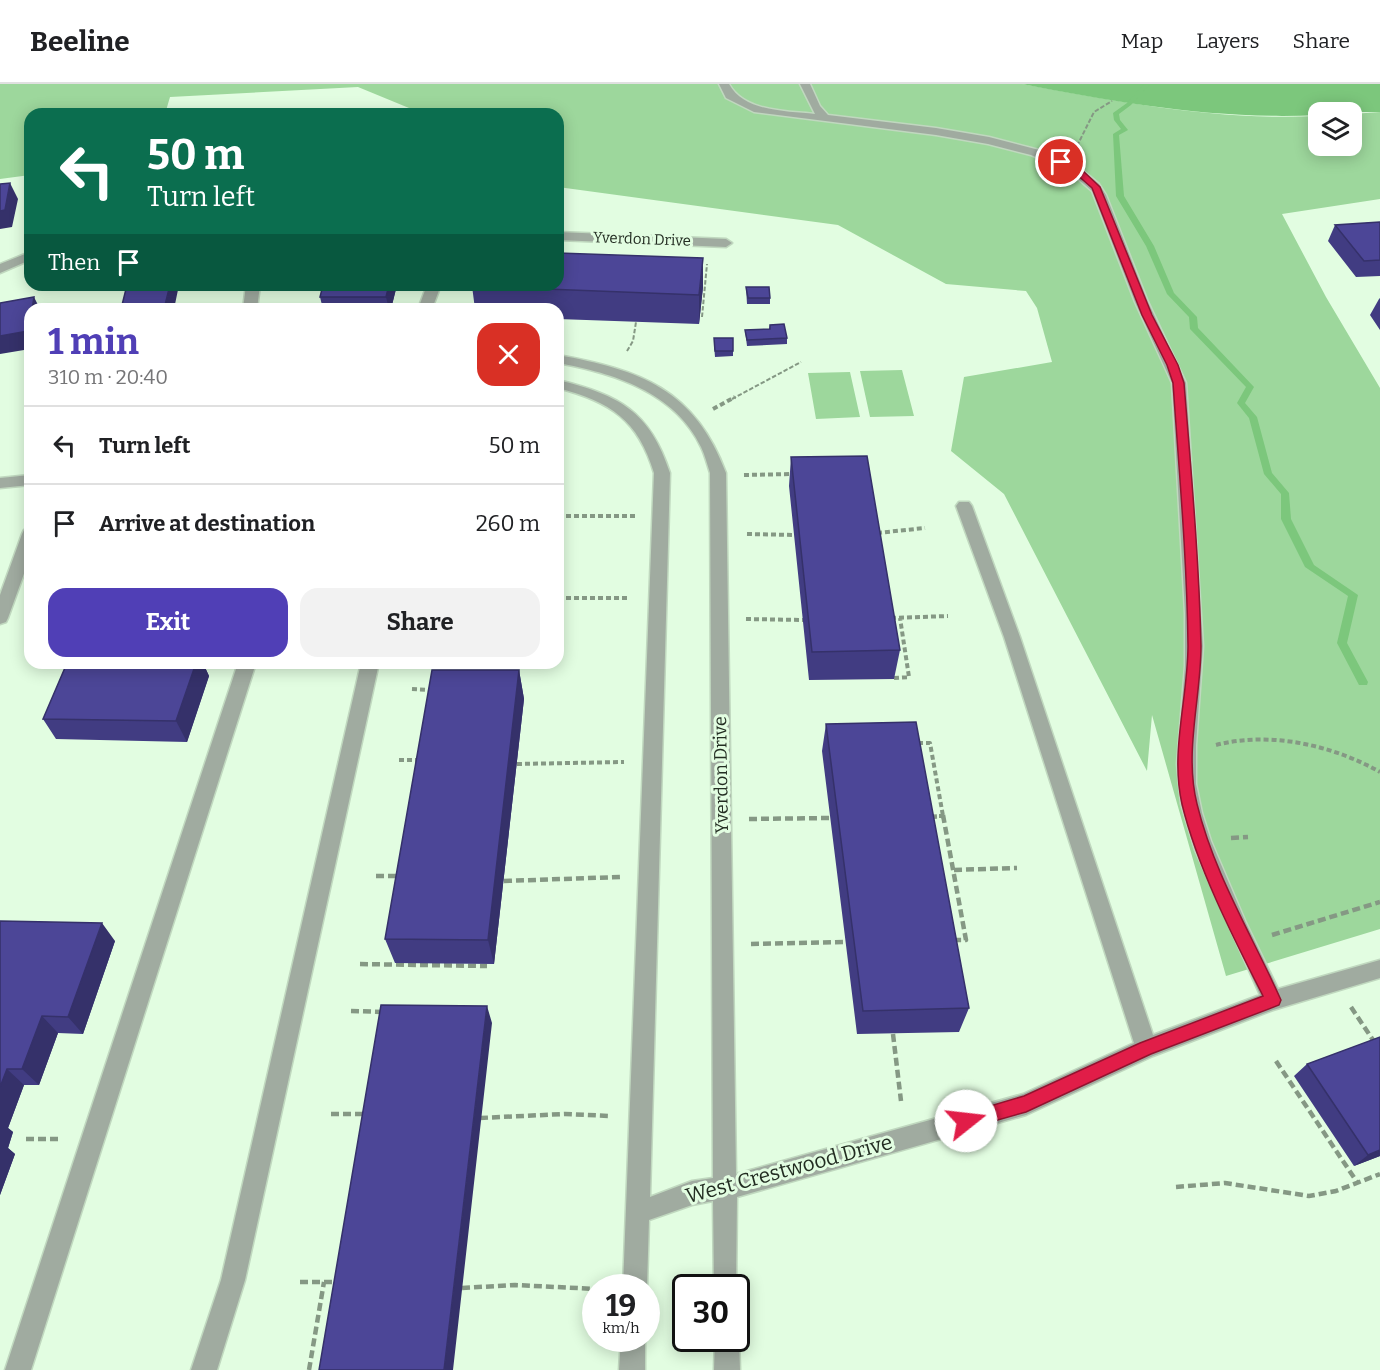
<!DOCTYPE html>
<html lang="en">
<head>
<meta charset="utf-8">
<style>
  body { margin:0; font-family:Bitter,serif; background:#f2f2f2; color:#202124; height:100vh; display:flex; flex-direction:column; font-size:22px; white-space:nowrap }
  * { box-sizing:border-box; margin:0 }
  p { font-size:20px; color:#757577 }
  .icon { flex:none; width:33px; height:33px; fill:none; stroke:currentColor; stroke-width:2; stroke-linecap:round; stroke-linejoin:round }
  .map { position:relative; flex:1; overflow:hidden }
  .details { position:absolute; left:24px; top:219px; width:540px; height:366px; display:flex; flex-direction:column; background:#fff; border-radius:18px; box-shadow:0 3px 15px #0003 }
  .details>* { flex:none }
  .top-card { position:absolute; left:24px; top:24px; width:540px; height:183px; border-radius:18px; box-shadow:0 3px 15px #0003; background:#0b6e4f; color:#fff; overflow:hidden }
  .buttons { position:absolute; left:1308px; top:18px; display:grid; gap:12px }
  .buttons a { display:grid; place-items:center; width:54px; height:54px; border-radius:12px; background:#fff; box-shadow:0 3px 15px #0003; font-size:30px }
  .speed { position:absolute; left:582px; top:1190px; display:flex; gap:12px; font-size:30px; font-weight:700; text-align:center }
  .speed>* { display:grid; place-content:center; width:78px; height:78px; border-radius:50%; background:#fff; box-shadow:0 3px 15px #0003; line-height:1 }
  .speed small { font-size:15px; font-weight:400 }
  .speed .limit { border:3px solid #111; border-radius:9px; background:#fff; color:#111 }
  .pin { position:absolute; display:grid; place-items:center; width:51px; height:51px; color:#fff; margin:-26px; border:3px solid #fff; border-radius:50%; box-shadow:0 2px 6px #0007 }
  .me { position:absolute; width:66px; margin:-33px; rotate:74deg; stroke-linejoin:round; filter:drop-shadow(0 0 4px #0008) }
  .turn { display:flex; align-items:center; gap:21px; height:126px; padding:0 24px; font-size:27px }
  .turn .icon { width:78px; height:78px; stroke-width:2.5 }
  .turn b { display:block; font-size:42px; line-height:51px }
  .then { display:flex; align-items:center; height:57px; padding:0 24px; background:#0003; gap:12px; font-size:22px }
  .round { display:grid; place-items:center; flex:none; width:63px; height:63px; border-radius:18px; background:#f2f2f2 }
  .overview { display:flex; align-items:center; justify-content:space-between; height:102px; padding:0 24px }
  h1 { font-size:36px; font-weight:700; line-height:45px; color:#503fb6 }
  .cta { display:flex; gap:12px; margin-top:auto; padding:12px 24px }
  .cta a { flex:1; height:69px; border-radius:18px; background:#503fb6; color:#fff; font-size:24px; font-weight:700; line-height:69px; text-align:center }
  .cta a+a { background:#f2f2f2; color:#202124 }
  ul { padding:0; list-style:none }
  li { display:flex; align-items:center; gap:18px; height:78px; padding:0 24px; border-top:2px solid #e0e0e0 }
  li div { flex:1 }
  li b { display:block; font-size:22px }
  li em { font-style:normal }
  header { display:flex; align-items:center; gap:36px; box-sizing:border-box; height:84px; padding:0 30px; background:#fff; border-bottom:2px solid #e0e0e0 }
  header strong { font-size:28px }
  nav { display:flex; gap:33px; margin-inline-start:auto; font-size:21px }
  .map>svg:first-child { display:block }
  .green { fill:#9dd79c }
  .water { fill:#7cc77c }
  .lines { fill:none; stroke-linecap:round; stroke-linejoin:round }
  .stream { fill:#7cc77c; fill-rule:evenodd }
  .minor-casing { stroke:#c0d8bf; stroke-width:3 }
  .path-far2 { stroke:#859884; stroke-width:2; stroke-dasharray:4.5 2; stroke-linecap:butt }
  .path-far1 { stroke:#859884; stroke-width:4; stroke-dasharray:5 3; stroke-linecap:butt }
  .path { stroke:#859884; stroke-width:4.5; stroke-dasharray:8 4; stroke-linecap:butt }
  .minor { fill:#a0aba0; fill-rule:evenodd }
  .wall { fill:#413c82 }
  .shaded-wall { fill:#35316a }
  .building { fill:#4c4697; stroke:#35316a; stroke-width:1.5 }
  .route { fill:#e11d48; stroke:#92132f; stroke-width:1.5 }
  .labels { text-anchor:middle; stroke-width:6; stroke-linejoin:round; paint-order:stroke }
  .far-street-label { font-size:15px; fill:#232d22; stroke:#e2fde1 }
  .street-label { font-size:18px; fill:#232d22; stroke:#e2fde1 }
  .near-street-label { font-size:21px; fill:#232d22; stroke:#e2fde1 }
</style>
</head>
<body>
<header>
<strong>Beeline</strong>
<nav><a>Map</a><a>Layers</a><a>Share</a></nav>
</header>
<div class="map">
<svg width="1380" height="1286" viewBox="0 0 1380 1286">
  <rect width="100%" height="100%" fill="#e2fde1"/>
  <path class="green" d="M0,0h1022c98,18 197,37 296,32v30h34v-32l28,-2v87l-98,15 44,83 54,91v541l-154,47 -74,-261 -5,56 -143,-277 -53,-43 13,-74 88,-15 -15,-54 -11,-17 -80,-7 -108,-59 -280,-38v-73h-160l11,-6 -51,-21 -188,10 -5,17h-135v61l-30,4z
    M902,286l12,46 -44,1 -10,-46z
    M850,288l10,45 -44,2 -8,-46z"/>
  <path class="water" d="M1022,0h358v28h-62v3c-99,5 -199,-12 -296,-31z"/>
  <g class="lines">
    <path class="stream" d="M1144,0h6l-19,21 -12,9 1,6 8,10 -9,5 5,61 30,50 20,47 23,24 1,11 56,59 -9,16 12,14 15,56 17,20 2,26 23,46 44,30 -11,48 21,39 -1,3h-8l-22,-42 11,-47 -43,-29 -24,-48v-25l-17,-20 -15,-56 -12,-15 9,-16 -56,-58 -1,-12 -22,-23 -21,-48 -30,-50 -3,-62 8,-5 -7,-9 -1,-7 14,-10z"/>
    <defs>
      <path id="minor" d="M719,0h10c15,28 58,27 86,30l-15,-30h10l10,22 8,9 108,13 53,9 50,13 37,15 23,19 7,11 42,107 38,81 17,263 -7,99v39l6,29 9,28 35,82 32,66 102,-29v18l-107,32 -120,46 -127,59 -289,82 -1,94v-4h-22l-1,-86 -21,4 -43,15 -2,67h-24l31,-814c-16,-53 -43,-71 -96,-85v-8c61,15 92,31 112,93l-20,724 42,-16 21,-3 -3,-705c-3,-9 -5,-18 -9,-26 -26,-55 -88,-74 -143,-84v-8c82,15 137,34 168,118l10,701 287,-80 111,-51 -130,-406 -48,-131 3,-4h10l3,4 48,131 133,398 107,-40 -65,-145 -14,-46 -4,-40 8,-98v-53l-13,-230 -37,-81 -43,-111 -24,-21 -37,-15 -43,-11 -52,-9 -182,-23 -28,-14z
        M558,148l168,7 6,4 -6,4 -168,-7z
        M30,168v8l-30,13v-9z
        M246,201h14l-3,24h-14z
        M427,201h14l-9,24h-14z
        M30,391v10l-30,3v-10z
        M30,445v28l-22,61 -2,4 -6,2v-29l22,-61 2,-4z
        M238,579h18l-225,707h-26z
        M361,579h18l-134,617 -28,90h-26l30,-90z
        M736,1247l3,7 1,32h-26l1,-32h21z
        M621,1254h24v32h-26z"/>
    </defs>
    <use href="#minor" class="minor-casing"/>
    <path class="path-far2" d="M1077,62l17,-34 18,-11
      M179,204l28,-2
      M181,225l22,-2
      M702,233l5,-53
      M627,267l6,-10 3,-19
      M732,315l69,-37"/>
    <path class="path-far1" d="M713,325l22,-12
      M744,391l49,-1
      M558,432h77
      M877,449l48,-5
      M747,450l47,1
      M558,514h71
      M891,534l57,-2
      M746,535l57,1
      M894,594l15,-1 -9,-59
      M412,605l19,1
      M918,659h12l13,73
      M1216,661c54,-14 116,0 164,27
      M399,676h20
      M517,680l107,-2
      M939,732h5"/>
    <path class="path" d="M943,731l23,125h-14
      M929,733l15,-1
      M749,735l82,-1
      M1231,754l17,-1
      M954,786l63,-2
      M376,792h23
      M504,797l116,-4
      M1272,851l108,-33
      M751,860l95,-2
      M360,880l127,2
      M1351,923l24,36
      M351,927l33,1
      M893,950l8,67
      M1276,977l81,121
      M331,1030h35
      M480,1034l85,-4 45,2
      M26,1055h36
      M1176,1103l49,-4 84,13 27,-5 44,-17
      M300,1198h39
      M462,1204l53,-3 81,4
      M309,1286l15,-88"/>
    <use href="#minor" class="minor"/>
  </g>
  <path class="wall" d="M1380,138v54l-24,1 -28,-36 7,-16z
    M397,201l-6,24h-68l-3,-12z
    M472,202l231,1 -4,37 -141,-5v-10h-83z
    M746,203l24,11v6h-23z
    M1380,214v32l-10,-15 9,-16z
    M770,241l17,13v6l-40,2 -2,-16 24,-1z
    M714,260l19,7v5l-18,1z
    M791,373l109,193 -6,29 -85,1 -20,-194z
    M67,579h136l6,13 -22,66 -131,-3 -13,-20z
    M519,586l5,29 -30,265 -99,-1 -10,-24z
    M826,640l143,284 -10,24 -102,2 -35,-283z
    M0,837l115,20 -32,93 -25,-1 -19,52h-15l-16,43 5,4 -5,16 7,6 -15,41z
    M1307,980l73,92 -26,10 -60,-90z"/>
  <path class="shaded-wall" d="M10,99l8,16 -6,28 -12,2v-18z
    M703,174v29l-4,37v-29z
    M170,201h9l-5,24h-10z
    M389,201h8l-6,24h-2l-3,-12z
    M34,213l6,12h-8z
    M30,236v29l-30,5v-18z
    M196,579h7l6,13 -22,66 -11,-21z
    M519,586l5,29 -30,265 -6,-24z
    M102,839l13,18 -32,93 -15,-17z
    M487,922l5,17 -39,347h-9z
    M42,932l16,17 -19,52 -17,-16z
    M7,985l17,16 -16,43 5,4 -5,16 7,6 -15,41v-108z
    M1380,1066v6l-26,10 14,-11z"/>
  <path class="building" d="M10,99l-5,27 -5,1v-27z
    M1380,138v38l-16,1 -29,-36z
    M558,169l145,5 -4,37 -227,-9v-1h86z
    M127,201h43l-6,24h-43z
    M323,201h66l-3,12h-66z
    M746,203h23l1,11h-22z
    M34,213l-2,12h-2v11l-2,11 -28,5v-33z
    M784,240l3,14 -40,2 -2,-10 25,-1v-4z
    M714,254h19v13h-18z
    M867,372l33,194 -88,2 -21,-195z
    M67,579h129l-20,58 -133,-2z
    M432,586h87l-31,270 -103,-1z
    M916,638l53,286 -106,3 -37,-287z
    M0,837l102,2 -34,94 -26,-1 -20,53h-15l-7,18z
    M381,921l106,1 -43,364h-125z
    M1380,953v113l-12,5 -61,-91z"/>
  <path class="route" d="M1058,76h6l17,9 19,18 52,128 26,50 6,18c7,87 15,175 17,263 0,52 -17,106 -4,158 17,70 55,131 84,196l-2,5 -128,49 -125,58 -60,17 -6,-2 -3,-6 3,-6 64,-19 116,-53 123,-47c-29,-57 -66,-129 -81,-192 -12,-52 6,-106 6,-158 -1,-88 -9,-176 -15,-263l-6,-18 -25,-50 -50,-127 -17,-15 -17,-9z"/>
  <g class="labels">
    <g class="far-street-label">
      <text transform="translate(642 155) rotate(2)" y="5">Yverdon Drive</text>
    </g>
    <g class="street-label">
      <text transform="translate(721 691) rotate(-91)" y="6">Yverdon Drive</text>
    </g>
    <g class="near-street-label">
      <text transform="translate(789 1085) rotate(-15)" y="7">West Crestwood Drive</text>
    </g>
  </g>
</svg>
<div class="buttons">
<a><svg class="icon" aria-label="layers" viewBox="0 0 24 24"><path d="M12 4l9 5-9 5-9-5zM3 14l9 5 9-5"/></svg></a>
</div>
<div class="speed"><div>19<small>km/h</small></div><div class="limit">30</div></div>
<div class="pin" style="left:1061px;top:78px;background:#d93025"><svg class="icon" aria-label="arrive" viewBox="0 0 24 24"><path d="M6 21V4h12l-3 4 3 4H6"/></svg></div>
<svg class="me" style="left:966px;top:1037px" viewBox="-20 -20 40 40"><circle r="19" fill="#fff"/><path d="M0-13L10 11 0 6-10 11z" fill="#e11d48"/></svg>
<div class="top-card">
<div class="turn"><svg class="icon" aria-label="left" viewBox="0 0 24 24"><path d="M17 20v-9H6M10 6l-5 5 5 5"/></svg><div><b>50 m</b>Turn left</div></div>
<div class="then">Then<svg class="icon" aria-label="arrive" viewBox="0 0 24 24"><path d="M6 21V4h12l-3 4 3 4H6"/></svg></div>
</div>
<section class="details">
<div class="overview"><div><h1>1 min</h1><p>310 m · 20:40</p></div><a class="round" style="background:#d93025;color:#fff"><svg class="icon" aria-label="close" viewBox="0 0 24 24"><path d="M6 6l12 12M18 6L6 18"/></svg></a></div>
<ul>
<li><svg class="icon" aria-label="left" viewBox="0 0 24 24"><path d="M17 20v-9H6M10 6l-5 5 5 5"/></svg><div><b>Turn left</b></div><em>50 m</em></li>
<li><svg class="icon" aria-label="arrive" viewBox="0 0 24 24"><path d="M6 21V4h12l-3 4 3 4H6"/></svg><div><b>Arrive at destination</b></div><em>260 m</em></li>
</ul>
<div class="cta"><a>Exit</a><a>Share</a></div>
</section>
</div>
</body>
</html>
